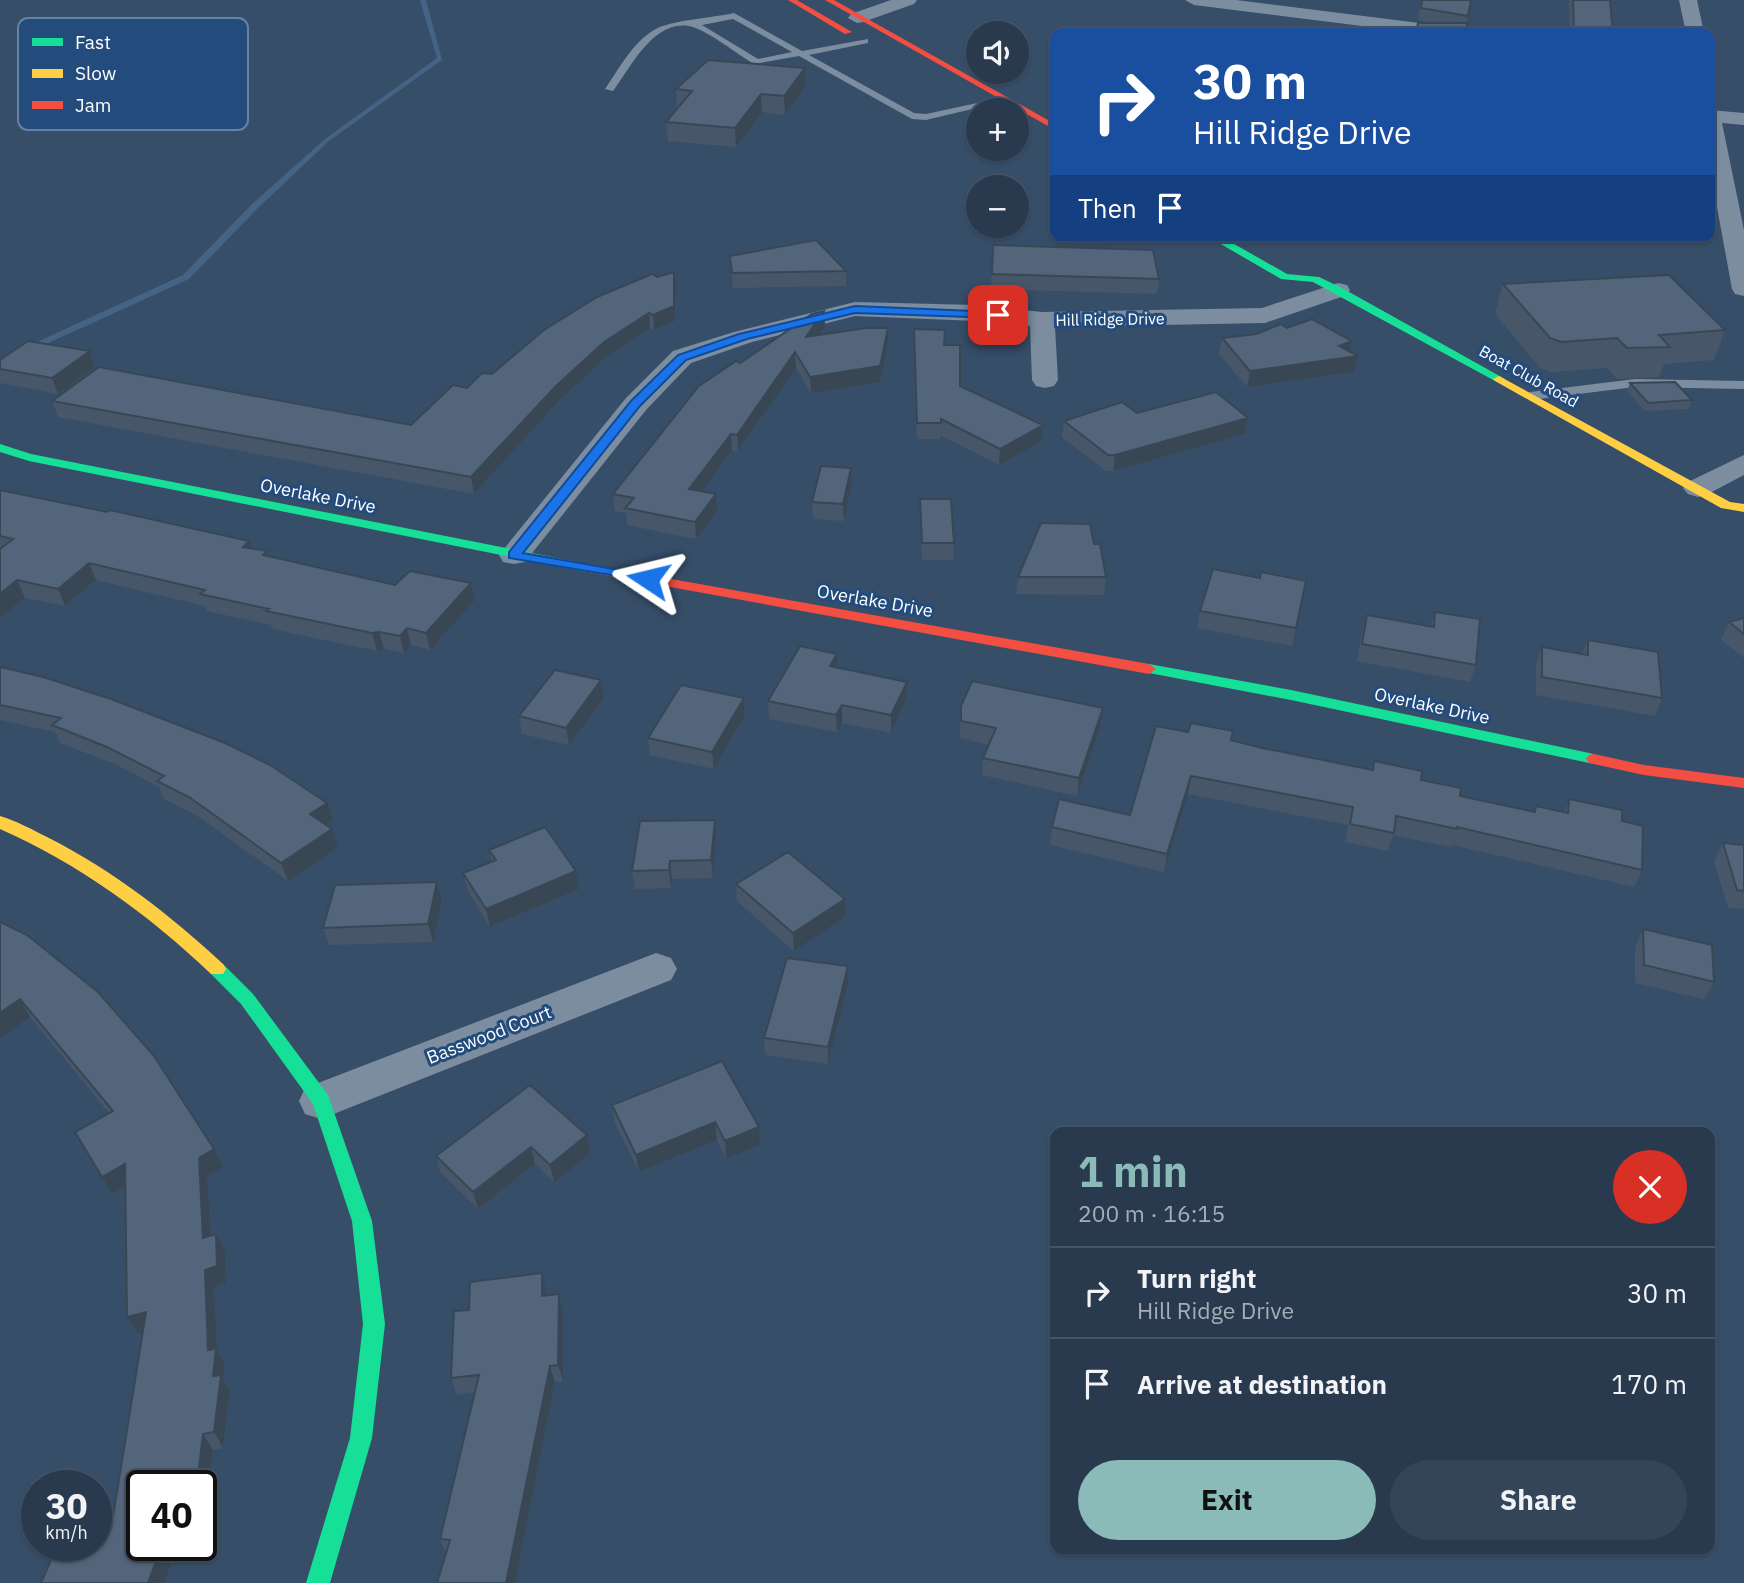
<!DOCTYPE html>
<html lang="en">
<head>
<meta charset="utf-8">
<style>
  body { margin:0; font-family:"IBM Plex Sans",sans-serif; background:#354559; color:#f1f3f6; height:100vh; display:flex; flex-direction:column; font-size:26px; white-space:nowrap }
  * { box-sizing:border-box; margin:0 }
  p { font-size:23px; color:#a5adb7 }
  .icon { flex:none; width:38px; height:38px; fill:none; stroke:currentColor; stroke-width:2; stroke-linecap:round; stroke-linejoin:round }
  .map { position:relative; flex:1; overflow:hidden }
  .details { position:absolute; left:1050px; top:1127px; width:665px; height:427px; display:flex; flex-direction:column; background:#293a4f; border-radius:14px; box-shadow:0 2px 5px #0004,0 0 0 2px #455466 }
  .details>* { flex:none }
  .hud { position:absolute; left:1050px; top:28px; width:665px; height:214px; border-radius:14px; box-shadow:0 2px 5px #0004,0 0 0 2px #455466; background:#1a4fa0; color:#fff; overflow:hidden }
  .tools { position:absolute; left:966px; top:21px; display:grid; gap:14px }
  .tools a { display:grid; place-items:center; width:63px; height:63px; border-radius:50%; background:#293a4f; box-shadow:0 2px 5px #0004,0 0 0 2px #455466; font-size:35px }
  .speed { position:absolute; left:21px; top:1470px; display:flex; gap:14px; font-size:35px; font-weight:700; text-align:center }
  .speed>* { display:grid; place-content:center; width:91px; height:91px; border-radius:50%; background:#293a4f; box-shadow:0 2px 5px #0004,0 0 0 2px #455466; line-height:1 }
  .speed small { font-size:18px; font-weight:400 }
  .speed .limit { border:4px solid #111; border-radius:10px; background:#fff; color:#111 }
  .pin { position:absolute; display:grid; place-items:center; width:60px; height:60px; color:#fff; margin:-30px; border-radius:14px; box-shadow:0 4px 10px #0006 }
  .me { position:absolute; width:77px; margin:-38px; rotate:280deg; stroke-linejoin:round; filter:drop-shadow(0 0 5px #0008) }
  .turn { display:flex; align-items:center; gap:24px; height:147px; padding:0 28px; font-size:32px }
  .turn .icon { width:91px; height:91px; stroke-width:2.5 }
  .turn b { display:block; font-size:49px; line-height:60px }
  .then { display:flex; align-items:center; height:66px; padding:0 28px; background:#0003; gap:14px; font-size:26px }
  .round { display:grid; place-items:center; flex:none; width:74px; height:74px; border-radius:37px; background:#354559 }
  .summary { display:flex; align-items:center; justify-content:space-between; height:119px; padding:0 28px }
  h1 { font-size:42px; font-weight:800; line-height:52px; color:#8bbbb9 }
  .action { display:flex; gap:14px; margin-top:auto; padding:14px 28px }
  .action a { flex:1; height:80px; border-radius:42px; background:#8bbbb9; color:#111; font-size:28px; font-weight:800; line-height:80px; text-align:center }
  .action a+a { background:#354559; color:#f1f3f6 }
  ul { padding:0; list-style:none }
  li { display:flex; align-items:center; gap:21px; height:91px; padding:0 28px; border-top:2px solid #455466 }
  li div { flex:1 }
  li b { display:block; font-size:26px }
  li em { font-style:normal }
  .map>svg:first-child { display:block }
  .lines { fill:none; stroke-linecap:round; stroke-linejoin:round }
  .stream { fill:#456385; fill-rule:evenodd }
  .lane { fill:#7c8da0; fill-rule:evenodd }
  .street { fill:#7c8da0; fill-rule:evenodd }
  .fast { fill:#16e098; fill-rule:evenodd }
  .slow { fill:#ffcf43; fill-rule:evenodd }
  .jam { fill:#f24e42; fill-rule:evenodd }
  .wall { fill:#475769 }
  .shaded-wall { fill:#394755 }
  .building { fill:#52657a; stroke:#394755; stroke-width:2 }
  .route { fill:#1a73e8; stroke:#114b97; stroke-width:2 }
  .labels { text-anchor:middle; stroke-width:6; stroke-linejoin:round; paint-order:stroke }
  .far-street-label { font-size:16px; fill:#fff; stroke:#234c7d }
  .street-label { font-size:18px; fill:#fff; stroke:#234c7d }
  .key { fill:#234c7d; stroke:#6582a4; stroke-width:2 }
  .key-label { font-size:19px; fill:#fff }
</style>
</head>
<body>
<div class="map">
<svg width="1744" height="1583" viewBox="0 0 1744 1583">
  <rect width="100%" height="100%" fill="#374e69"/>
  <g class="lines">
    <path class="stream" d="M420,0h6l16,60 -113,81 -71,67 -69,71 -189,86v-6l183,-84 69,-71 73,-65 112,-81z"/>
    <path class="lane" d="M734,13l68,38 66,-12v4l-59,12 105,58 12,1 79,-17 5,3 -84,20 -14,-1 -113,-63 -45,8c-15,-9 -45,-32 -61,-37 -38,-11 -62,40 -80,64l-8,-2c14,-20 27,-46 49,-59 16,-10 59,-12 80,-17zM733,19l59,33 -34,7 -56,-34z
      M1635,379l109,2v8l-109,-2 -105,13 -6,-4 6,-4z"/>
    <path class="street" d="M891,0h26l-3,4 -51,18 -6,1 -9,-5 3,-4z
      M1185,0h51l223,28 9,5h-50l-224,-28z
      M1679,0h18l7,33h-18z
      M1710,110l34,3v12l-22,-2 22,107v66l-9,-2 -3,-5 -22,-120z
      M1338,283l9,2 3,5 -3,5 -82,28 -210,4 3,53 -4,6 -9,2 -9,-2 -4,-6 -2,-54 -54,-5 -121,-5 -103,26 -61,21 -45,47 -121,152 -11,2 -11,-2 -4,-7 127,-157 47,-47 61,-19 121,-30 121,3 66,7 220,-4z
      M1744,455v20l-36,19 -10,3 -10,-3 -5,-6 5,-6z
      M656,953l15,5 6,11 -6,11 -350,139 -16,-5 -6,-13 6,-13z"/>
    <path class="fast" d="M1207,236h13l67,38 32,3 23,11 163,91 -10,2 -182,-99 -32,-3z
      M0,444l31,10 556,110 7,4 -7,4 -558,-111 -29,-9z
      M1149,664l142,26 303,64 8,5 -8,5 -303,-64 -147,-28 -2,-3 2,-3z
      M217,962l6,2 30,30 75,101 44,126 13,103 -13,114 -42,145h-24l44,-145 13,-114 -11,-103 -39,-117 -72,-100 -30,-30 -3,-5 3,-5z"/>
    <path class="slow" d="M1499,376l231,126 14,2v8l-23,-4 -226,-127 -2,-2z
      M0,816c17,5 33,14 49,22 65,33 121,77 174,126l3,5 -3,5h-12c-63,-60 -132,-110 -211,-145z"/>
    <path class="jam" d="M788,0h9l55,32 -7,2z
      M825,0h9l221,124v6z
      M587,564l562,100 7,5 -7,5 -567,-103v-6z
      M1594,754l50,11 100,13v10l-100,-13 -55,-12 -3,-4 3,-4z"/>
  </g>
  <path class="wall" d="M1421,0h50l-5,23h-32l-16,-3z
    M1569,0h41l3,33h-43z
    M805,68v19l-20,28 -23,-3 -26,35 -68,-6 -2,-19 11,-14 -1,-19z
    M993,245l166,34 -2,15 -166,-5z
    M730,256l116,15v15l-113,2z
    M1503,284l222,46 -11,30 -50,4 -5,13 -42,2 -10,-11 -56,4 -11,-4 -45,-54z
    M676,287l-1,34 -21,9 -4,-2 -45,30 -47,44 -84,92 -416,-77 -6,-16 359,24 56,-37 25,-14z
    M824,311l1,15 -6,9 69,9 -8,38 -69,11 -15,-25 -58,83 -6,-1 -31,41 16,20 -21,28 -69,-14 -1,-12 -11,-2 -2,-17 127,-131z
    M1287,328l63,24 4,20 -107,15 -28,-33 3,-16 34,-4z
    M914,329l30,16 16,41 83,39 -1,16 -43,24 -59,-30v4h-23z
    M90,351l5,16 -37,27 -58,-11v-23z
    M1630,383l62,17 -3,9 -44,2 -18,-20z
    M1137,413l111,5 -3,16 -132,37h-7l-44,-34 2,-16z
    M852,484l-8,37 -31,-2 -1,-17z
    M0,490l252,58 16,9 127,28 80,15 -45,50 -19,-5 -7,8 -20,-4 -7,2 -105,-22 -1,-4 -65,-14 -1,-5 -109,-26 -31,26 -40,-8 -25,20z
    M920,499l34,44 -1,17h-31z
    M1018,577h88l-2,18 -88,-1z
    M1260,578l46,3 -14,65 -95,-18 3,-17z
    M1435,612l41,53 -6,17 -113,-21 5,-29 5,-17 64,11z
    M1744,618v40l-23,-18 8,-18z
    M1588,640l74,58 -7,18 -119,-21v-31l6,-17 40,7z
    M0,667l333,153 -7,5 12,22 -50,34 -92,-66 -32,-16 -5,-12 -44,-23 -55,-21 -5,-11 -55,-12z
    M837,668l70,14 -1,17 -15,34 -49,-10 -5,9 -68,-13 -1,-18z
    M601,680l3,18 -35,47 -47,-11 -3,-18z
    M744,698l1,17 -31,54 -64,-14 -2,-17z
    M961,706l142,2 -2,17 -24,71 -95,-21 1,-17 6,-13 -29,-7z
    M1231,740l31,8 109,22 3,-9 86,35 74,16 2,-6 28,6 5,-13 53,22 20,49 -8,17 -182,-42 -1,2 -58,-12 -5,16 -43,-9 3,-17 -160,-31 -24,78 -114,-27 2,-18 78,-12z
    M715,820l1,18 -3,40 -41,1 -1,9 -36,1 -3,-18z
    M1723,843l21,2v64l-16,-1 -14,-47z
    M489,850l87,21 3,18 -89,38 -22,-36 -5,-18 29,-11z
    M437,882l5,18 -9,42 -104,3 -6,-17z
    M736,884l109,15v18l-51,34 -57,-50z
    M0,922l223,245 -16,9 4,60 14,15 1,32 -12,4 3,63 8,15 -2,15 7,11 -7,57 -10,2 -5,42 -7,1v-7h-59l37,59 -15,38h-123l36,-30 34,-24 32,-197 -5,2 -12,-148 -14,8 -37,-62 34,-19 -79,-96 -30,21z
    M1643,929l71,53 -10,17 -69,-16v-36z
    M848,966v18l-20,80 -63,-9 -1,-17z
    M612,1105l147,22 1,18 -34,14 -9,-19 -78,32 -24,-49z
    M587,1135l4,18 -37,29 -19,-18 -57,45 -37,-36 -5,-17z
    M542,1273l4,17v6l13,-2 4,17v70l-8,1 -40,201h-78l9,-30 -6,-14 35,-147 -18,3 -6,-17 18,-68z"/>
  <path class="shaded-wall" d="M805,68v19l-20,28 -1,-19z
    M761,94l1,18 -26,35 -1,-19z
    M674,272l2,15 -1,34 -21,9 -1,-15z
    M824,311l1,15 -19,27v-16z
    M649,313l1,15 -45,30 -47,44 -84,92 -3,-17 85,-91 48,-44z
    M888,328v16l-8,38 -69,11 -1,-16z
    M1352,341l-3,16 9,-1 -4,16 -107,15 3,-16z
    M90,351l5,16 -37,27 -6,-16z
    M795,352l1,16 -58,83 -1,-16z
    M1248,418l-3,16 -132,37 2,-16z
    M1043,425l-1,16 -43,24 1,-16z
    M731,434l1,16 -41,56 -2,-17z
    M851,468l1,16 -8,37 -1,-17z
    M716,494l1,17 -21,28 -1,-17z
    M249,541l6,17 -12,-11z
    M89,563l7,17 -31,26 -7,-17z
    M17,580l8,18 -25,20v-24z
    M471,583l4,17 -45,50 -4,-17z
    M407,628l4,17 -7,8 -4,-17z
    M379,632l5,17 -7,2 -5,-18z
    M837,654v17l-7,-5z
    M601,680l3,18 -35,47 -3,-17z
    M907,682l-1,17 -15,34v-18z
    M744,698l1,17 -31,54 -2,-17z
    M842,705v18l-5,9 -1,-17z
    M1103,708l-2,17 -24,71 2,-18z
    M1191,776l-3,18 -24,78 3,-18z
    M327,803l6,17 -17,12 -6,-18z
    M715,820l1,18 -3,40 -2,-18z
    M332,829l6,18 -50,34 -7,-18z
    M670,861l2,18 -1,9 -2,-18z
    M576,871l3,18 -89,38 -4,-18z
    M437,882l5,18 -9,42 -5,-18z
    M845,899v18l-51,34 -1,-18z
    M848,966v18l-20,80v-17z
    M20,999l10,18 -30,21v-25z
    M715,1122l2,18 -78,32 -3,-17z
    M759,1127l1,18 -34,14 -1,-18z
    M587,1135l4,18 -37,29 -4,-17z
    M531,1147l4,17 -57,45 -5,-17z
    M214,1149l9,18 -16,9 5,79 -9,-17 -4,-80z
    M125,1164l10,17 -23,13 -10,-17z
    M216,1234l9,17 1,32 -12,4 3,63 8,15 -2,15 7,11 -7,57 -9,-16 -1,-56 -5,-26 -3,-80z
    M542,1273l4,17v23l-4,-17z
    M559,1294l4,17v70l-5,-16z
    M146,1312l10,16 -18,6 -11,-17z
    M550,1366l5,16 -40,201h-9z
    M203,1434l10,16 -5,42 -10,-16z
    M189,1478l5,8h-8z
    M162,1545h17l-15,38h-16z"/>
  <path class="building" d="M1422,0h49l-3,16 -47,-8z
    M1573,0h37l3,33h-39z
    M1418,23h49l-1,10h-50z
    M708,60l97,8 -21,28 -23,-2 -26,34 -69,-6 26,-31 -16,-2z
    M816,240l30,31 -114,2 -2,-17z
    M993,245l160,5 6,29 -167,-5z
    M674,272v34l-21,9 -4,-2 -45,29 -48,44 -85,91 -419,-76 47,-34 312,58 42,-40 14,3 15,-15 10,1 52,-44 53,-33 55,-23 5,3z
    M1669,275l56,55 -66,5 11,12 -43,1 -10,-10 -56,4 -11,-4 -47,-54z
    M824,311l-18,26 60,-9h22l-8,38 -70,11 -15,-25 -58,83 -6,-1 -42,55 27,5 -21,28 -70,-14 9,-10 -21,-4 86,-108 37,-25 4,2 72,-49z
    M1312,319l40,22 -13,5 19,10 -108,15 -28,-33 34,-4 25,-10 6,4z
    M914,329l31,1 -1,15h16v41l83,39 -43,24 -59,-30v4h-24z
    M28,341l62,10 -38,27 -52,-9v-9z
    M1675,382l17,18 -44,3 -18,-20z
    M1216,392l32,26 -133,37h-7l-44,-34 58,-19 15,11z
    M821,466l30,2 -8,36 -31,-2z
    M0,490l107,22 3,-2 139,31 -6,6 24,4 -4,4 132,30 15,-14 61,12 -45,50 -19,-5 -7,8 -21,-4 -7,1 -106,-22 3,-2 -69,-15 5,-4 -116,-27 -31,26 -41,-9 -17,14v-45l13,-10 -13,-3z
    M920,499h31l3,44h-32z
    M1041,523l49,1 4,20h6l6,33h-88z
    M1213,569l47,9 1,-6 45,9 -10,47 -96,-17z
    M1435,612l45,7 -4,46 -114,-21 5,-29 67,12z
    M1744,618v16l-15,-12z
    M1588,640l70,12 4,46 -120,-21v-30l46,8z
    M800,646l37,8 -7,12 77,16 -16,33 -49,-10 -6,10 -68,-14z
    M0,667l43,10 68,22 114,44 45,22 57,38 -17,11 22,15 -51,34 -92,-66 -32,-16 7,-5 -57,-29 -55,-22 9,-7 -61,-13z
    M555,670l46,10 -35,48 -47,-12z
    M972,681l131,27 -24,70 -96,-20 13,-30 -35,-7v-15z
    M681,685l63,13 -32,54 -64,-14z
    M1191,723l42,8 -2,9 31,8 111,22 1,-9 48,10 -1,9 40,8 -1,8 75,16 1,-6 32,7 1,-14 53,11v11l21,5 -1,44 -185,-43v2l-61,-13 -2,17 -44,-9 3,-17 -162,-31 -24,78 -115,-27 7,-28 71,16 26,-89 32,6z
    M715,820l-4,40 -41,1 -1,9 -37,1 8,-50z
    M545,827l31,44 -90,38 -23,-36 33,-13 -7,-10z
    M1723,843l21,2v46l-7,-1z
    M788,852l57,47 -52,34 -57,-49z
    M437,882l-9,42 -105,4 12,-43z
    M0,922l27,13 71,57 56,64 60,93 -15,9 4,80 13,-4 1,32 -12,4 3,80 8,-1 -3,27 8,-1 -7,57 -11,2 -5,42 -9,2 -3,8h-44v59h20l-14,38h-107l14,-32 22,2 4,-8h15v-18l15,2 35,-217 -19,5 -2,-153 -23,13 -27,-45 38,-21 -93,-112 -20,14z
    M1643,929l69,16 2,37 -70,-17z
    M787,958l61,8 -20,81 -64,-9z
    M722,1061l37,66 -34,14 -10,-19 -79,33 -24,-50z
    M530,1085l57,50 -37,30 -19,-18 -58,45 -37,-36z
    M542,1273v23l17,-2 -1,71 -8,1 -44,217h-69l13,-43 -10,-1 39,-164 -28,3 3,-67 15,-1 1,-28z"/>
  <path class="route" d="M855,306l143,6 5,3 -5,3 -143,-5 -108,26 -61,21 -46,46 -117,147 125,22 5,1v6l-144,-24v-6l122,-151 47,-46 61,-21z"/>
  <g class="labels">
    <g class="far-street-label">
      <text transform="translate(1110 319) rotate(-1)" y="6">Hill Ridge Drive</text>
      <text transform="translate(1529 376) rotate(29)" y="6">Boat Club Road</text>
    </g>
    <g class="street-label">
      <text transform="translate(318 496) rotate(11)" y="6">Overlake Drive</text>
      <text transform="translate(875 601) rotate(10)" y="6">Overlake Drive</text>
      <text transform="translate(1432 706) rotate(12)" y="6">Overlake Drive</text>
      <text transform="translate(489 1035) rotate(-21)" y="6">Basswood Court</text>
    </g>
  </g>
  <rect x="18" y="18" width="230" height="112" rx="10" class="key"/>
  <rect x="32" y="38" width="31" height="8" fill="#16e098"/>
  <rect x="32" y="69" width="31" height="9" fill="#ffcf43"/>
  <rect x="32" y="101" width="31" height="8" fill="#f24e42"/>
  <g class="key-label">
    <text x="75" y="49">Fast</text>
    <text x="75" y="80">Slow</text>
    <text x="75" y="112">Jam</text>
  </g>
</svg>
<div class="tools">
<a><svg class="icon" aria-label="sound" viewBox="0 0 24 24"><path d="M4 9h4l5-4v14l-5-4H4zM17 9q2 3 0 6"/></svg></a>
<a>+</a>
<a>−</a>
</div>
<div class="speed"><div>30<small>km/h</small></div><div class="limit">40</div></div>
<div class="pin" style="left:998px;top:315px;background:#d93025"><svg class="icon" aria-label="arrive" viewBox="0 0 24 24"><path d="M6 21V4h12l-3 4 3 4H6"/></svg></div>
<svg class="me" style="left:648px;top:579px" viewBox="-20 -20 40 40"><path d="M0-17L14 15 0 8-14 15z" fill="#1a73e8" stroke="#fff" stroke-width="4"/></svg>
<div class="hud">
<div class="turn"><svg class="icon" aria-label="right" viewBox="0 0 24 24"><path d="M7 20v-9h11M14 6l5 5-5 5"/></svg><div><b>30 m</b>Hill Ridge Drive</div></div>
<div class="then">Then<svg class="icon" aria-label="arrive" viewBox="0 0 24 24"><path d="M6 21V4h12l-3 4 3 4H6"/></svg></div>
</div>
<section class="details">
<div class="summary"><div><h1>1 min</h1><p>200 m · 16:15</p></div><a class="round" style="background:#d93025;color:#fff"><svg class="icon" aria-label="close" viewBox="0 0 24 24"><path d="M6 6l12 12M18 6L6 18"/></svg></a></div>
<ul>
<li><svg class="icon" aria-label="right" viewBox="0 0 24 24"><path d="M7 20v-9h11M14 6l5 5-5 5"/></svg><div><b>Turn right</b><p>Hill Ridge Drive</p></div><em>30 m</em></li>
<li><svg class="icon" aria-label="arrive" viewBox="0 0 24 24"><path d="M6 21V4h12l-3 4 3 4H6"/></svg><div><b>Arrive at destination</b></div><em>170 m</em></li>
</ul>
<div class="action"><a>Exit</a><a>Share</a></div>
</section>
</div>
</body>
</html>
